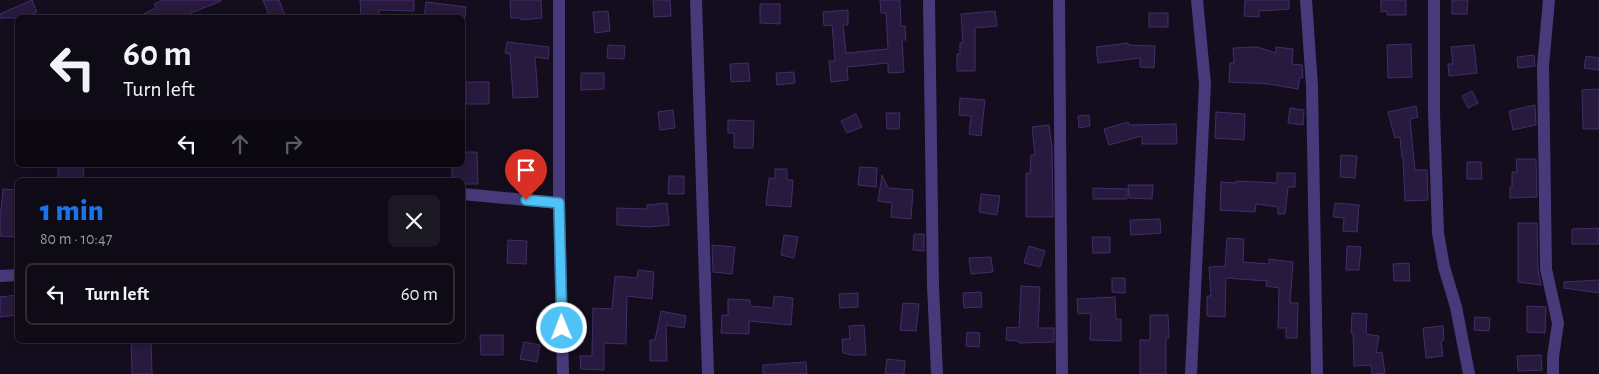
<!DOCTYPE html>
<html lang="en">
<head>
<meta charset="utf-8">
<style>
  body { margin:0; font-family:"Alegreya Sans",sans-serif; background:#1c1823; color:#f1f3f6; height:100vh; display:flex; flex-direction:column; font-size:19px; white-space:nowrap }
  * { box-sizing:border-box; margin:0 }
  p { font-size:16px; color:#9b9aa1 }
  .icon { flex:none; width:28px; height:28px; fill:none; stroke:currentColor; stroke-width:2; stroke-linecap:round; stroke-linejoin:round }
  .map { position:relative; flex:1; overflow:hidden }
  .sheet { position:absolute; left:15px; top:178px; width:450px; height:165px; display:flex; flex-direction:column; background:#0e0a16; border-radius:8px; box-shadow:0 2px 12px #0003,0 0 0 1px #2e2b35 }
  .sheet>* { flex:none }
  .top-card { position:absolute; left:15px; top:15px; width:450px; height:152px; border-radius:8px; box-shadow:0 2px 12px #0003,0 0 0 1px #2e2b35; background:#0e0a16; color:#f1f3f6; overflow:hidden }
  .pin { position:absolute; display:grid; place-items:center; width:42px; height:42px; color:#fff; margin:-51px -21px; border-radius:50% 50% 50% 0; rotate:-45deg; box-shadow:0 0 5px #0007 }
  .pin .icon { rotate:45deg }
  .me { position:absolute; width:55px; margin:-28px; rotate:359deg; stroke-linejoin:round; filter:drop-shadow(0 0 4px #0008) }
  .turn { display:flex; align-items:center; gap:18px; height:105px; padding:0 25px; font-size:22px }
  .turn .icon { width:65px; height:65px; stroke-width:2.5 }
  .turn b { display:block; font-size:35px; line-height:42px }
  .lanes { display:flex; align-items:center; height:48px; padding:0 25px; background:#0003; justify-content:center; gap:25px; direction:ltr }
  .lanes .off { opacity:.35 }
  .round { display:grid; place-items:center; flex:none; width:52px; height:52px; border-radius:8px; background:#1c1823 }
  .overview { display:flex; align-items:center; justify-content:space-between; height:85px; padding:0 25px }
  h1 { font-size:30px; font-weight:800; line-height:38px; color:#1a73e8 }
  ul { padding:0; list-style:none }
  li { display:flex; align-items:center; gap:15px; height:62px; margin:0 10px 8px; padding:0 15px; border:2px solid #2e2b35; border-radius:8px }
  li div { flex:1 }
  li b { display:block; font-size:19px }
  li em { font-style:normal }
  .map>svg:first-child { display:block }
  .building { fill:#271a3e; stroke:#422d69 }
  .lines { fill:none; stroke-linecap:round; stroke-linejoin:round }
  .minor { stroke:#473a7b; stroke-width:12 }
  .route-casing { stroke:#337fa1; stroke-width:12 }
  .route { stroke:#4fc3f7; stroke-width:9 }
</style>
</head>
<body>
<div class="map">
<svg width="1599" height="374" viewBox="0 0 1599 374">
  <rect width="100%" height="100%" fill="#130d1e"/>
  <path class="building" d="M32,0l5,12 -7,3 1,3h-31v-4z
    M162,0h59v1l-30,12 2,5h-58l21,-10 -2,-4z
    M263,0h16l7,18h-16z
    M360,0h54v11l-35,-1v8h-18z
    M510,0h31l1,18 -21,2v-2h-10z
    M653,0h17l1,16 -17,1z
    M880,0h20l1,26h4l1,14h-4l2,32 -16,1v-10l-41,4 1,13 -17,2 -2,-21h6l-3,-36 -8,1 -1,-14 25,-2v15h-5l3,28 42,-4 -2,-36h-5z
    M1245,0h44v9l-30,2v6l-15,-1z
    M1381,0h25v15h-19v-4l-6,1z
    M1452,0h16l-1,14h-15z
    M426,2l40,5 -1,11h-41z
    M760,4h20v20l-20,-1z
    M608,11l2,20 -15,2 -2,-21z
    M995,11l2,15 -22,2v43h-18v-17h3v-11h3l-2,-29z
    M1149,13h19v14h-19z
    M507,42l42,5 -1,12 -13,-2 3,40 -25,1 -3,-44 -5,-1z
    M1128,43v2l27,1 -1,22 -14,-1v-9l-42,5 -2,-16z
    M1411,44l1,33 -24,1 -1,-33z
    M608,45l17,1 -1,13 -17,-1z
    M1474,45l3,28 -28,3 -1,-12h5l-2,-17z
    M1257,47l19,6v-6l17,2 -1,15 10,1 1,13 -3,-1 -2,12 -30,-5 -39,-2 1,-19h4l-1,-15z
    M1534,55l1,11 -17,2 -1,-11z
    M1586,56l13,2v12l-15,-2z
    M748,63l2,18 -19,1 -1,-18z
    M794,72l1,11 -18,2 -1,-12z
    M581,73h23v16l-23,1z
    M466,82h23v22h-23z
    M1599,89v40h-16l-1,-39z
    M1472,91l6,12 -10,5 -6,-12z
    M960,98l25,2 -4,36 -12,-2 2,-18 -12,-1z
    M1535,105l1,20 -23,5 -4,-19z
    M1416,106l2,11 -8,2 5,51h12l1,30 -23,1 -2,-43h-1l-2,-21 -5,1 -7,-26z
    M1290,108l14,2 -1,15 -15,-2z
    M673,110l2,18 -15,2 -2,-18z
    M1216,112l29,2 -1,26 -29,-2z
    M886,113h14l-1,16h-12z
    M856,114l6,13 -15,6 -6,-12z
    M1089,115l1,11 -11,2 -1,-12z
    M728,120l26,1 -1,27h-19v-15h-6z
    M1128,122l1,3 47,-1 1,20h-35v-8l-33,9 -5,-16z
    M1049,125l3,22 1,70h-27v-44l4,1 1,-19h4l-3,-28z
    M462,152h15l1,32h-16v-4h-10v-15h10z
    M512,154l21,1 -1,31 -20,-1z
    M1341,155l16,1 -2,22 -15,-1z
    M1516,159h20l1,38 -27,1v-11h2v-15h5z
    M1467,162h14l1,17h-15z
    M58,167h26l-1,13h-25z
    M860,167l17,1 -1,19 -18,-2z
    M775,169h12v11h6l-2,27 -25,-2 3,-27 6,1z
    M1277,173h18v14h-7l-3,27h-7v-7l-22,-3 -1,8 -35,-2 1,-28 15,1v-2l41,2z
    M882,175l6,13 25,2 -2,29 -20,-2 1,-14 -14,-2z
    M669,176h15v18h-16z
    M1128,185h25l-1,14 -23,-1z
    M1093,188l34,1v10h-34z
    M3,189l15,1v47l-18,-1v-26h1z
    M981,194l19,2 -3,19 -18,-3z
    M667,203l2,22 -20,2 -32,-2v-17l30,1v-4z
    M1335,203l24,2 -2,27 -14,-1 1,-13 -11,-1z
    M1160,219l1,14 -30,2 -1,-15z
    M1518,223h19l1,46 3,16 -23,-3z
    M1599,228v16h-27v-15z
    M914,234h10v17l-11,-1z
    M784,235l14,2 -4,21 -13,-3z
    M1092,237h18v16h-17z
    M1227,238l17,1 -1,23 26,2v-5l24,3 -3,41h8l-1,35h-11v-10h-8l1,-40 -13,-2 1,-5 -41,-3 -1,39 -18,-1v-20h4l-2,-29 16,-1z
    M508,240l19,1 -1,23 -19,-1z
    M712,245l23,2 -3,27 -19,-2z
    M1029,246l16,5 -5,16 -16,-4z
    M1347,246l14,1 -2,23h-13z
    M991,257l2,15 -22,2 -2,-16z
    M1409,263l1,18h-16l-1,-17z
    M638,270l16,2 -2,27 -25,-3 -1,48 -22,-1v27l-23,-1 -1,-13h12l1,-48 19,1 3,-33 22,2z
    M1112,278h13v15l-13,-1z
    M1599,280v13l-35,-5v-6z
    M1021,286l19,1 -2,41h16v14l-35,1v-2l-13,-1 1,-13 12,1z
    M981,292l1,15 -18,1 -1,-15z
    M858,293v14l-18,1 -1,-14z
    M18,295v20l-18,2v-20z
    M774,296l19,2 -2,27 -42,-4v13l-28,-1 1,-18h6v-16l22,1v6l23,2z
    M1115,297l1,22h5v22l-31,-1 1,-27 -13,1 -1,-15z
    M903,303l16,1 -3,27 -16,-1z
    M1527,306l19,1 -1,26 -18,-1z
    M661,311l25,5 -2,12 -18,-3 1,36h-17v-21h5z
    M1352,313l15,1 -1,20 13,2 -3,17 6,-1 3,21 -13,1 -1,-9 -17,1 -1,-33h-2z
    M1150,315h18l1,23h-3v36h-26v-34h10z
    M1475,317l15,1 -1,13 -15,-1z
    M864,325l2,30h-14l-9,-2 -1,-14h8l-1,-13z
    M1443,326l1,14 -3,1 2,15 -17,2 -3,-30z
    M967,332l13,1 -1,14 -13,-1z
    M480,335h23v20h-22z
    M131,340h20l1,34h-20z
    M524,342l16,3 -3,17 -17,-3z
    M1541,355l1,15 -24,1 -1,-15z
    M887,359l18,2 -1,13h-19z
    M806,362l1,12h-44v-9z"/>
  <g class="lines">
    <path class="minor" d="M559,0v203l4,171
      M696,0l12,374
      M929,0l4,286 4,88
      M1059,0l3,374
      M1306,0l6,86 5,288
      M1434,0v112l4,121 6,34 12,40 13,67
      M1549,0l-6,66 3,203 12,54 -5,34v17
      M462,194l97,9
      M0,276l18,-1
      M1191,374l14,-290 -8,-84"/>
  </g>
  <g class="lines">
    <defs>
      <path id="route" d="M526,200l33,3 3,125"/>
    </defs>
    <use href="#route" class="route-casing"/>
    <use href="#route" class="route"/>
  </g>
</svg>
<div class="pin" style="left:526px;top:200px;background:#d93025"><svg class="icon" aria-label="arrive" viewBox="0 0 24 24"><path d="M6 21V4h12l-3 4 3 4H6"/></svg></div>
<svg class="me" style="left:562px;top:328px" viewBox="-20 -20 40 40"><circle r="17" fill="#4fc3f7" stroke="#fff" stroke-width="3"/><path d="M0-11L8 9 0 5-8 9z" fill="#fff"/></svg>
<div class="top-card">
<div class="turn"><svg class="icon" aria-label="left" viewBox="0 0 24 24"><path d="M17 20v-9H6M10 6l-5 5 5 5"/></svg><div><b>60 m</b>Turn left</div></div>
<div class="lanes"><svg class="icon" aria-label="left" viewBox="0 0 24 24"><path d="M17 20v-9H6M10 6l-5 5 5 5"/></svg><svg class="icon off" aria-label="ahead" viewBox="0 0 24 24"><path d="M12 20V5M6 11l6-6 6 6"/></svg><svg class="icon off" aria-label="right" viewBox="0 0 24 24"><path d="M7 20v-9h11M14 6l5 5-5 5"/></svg></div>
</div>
<section class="sheet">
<div class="overview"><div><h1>1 min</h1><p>80 m · 10:47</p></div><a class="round"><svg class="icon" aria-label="close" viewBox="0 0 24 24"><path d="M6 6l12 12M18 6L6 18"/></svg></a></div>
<ul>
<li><svg class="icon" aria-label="left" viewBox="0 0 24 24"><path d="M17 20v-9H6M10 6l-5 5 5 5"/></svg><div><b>Turn left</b></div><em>60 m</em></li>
</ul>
</section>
</div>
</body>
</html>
